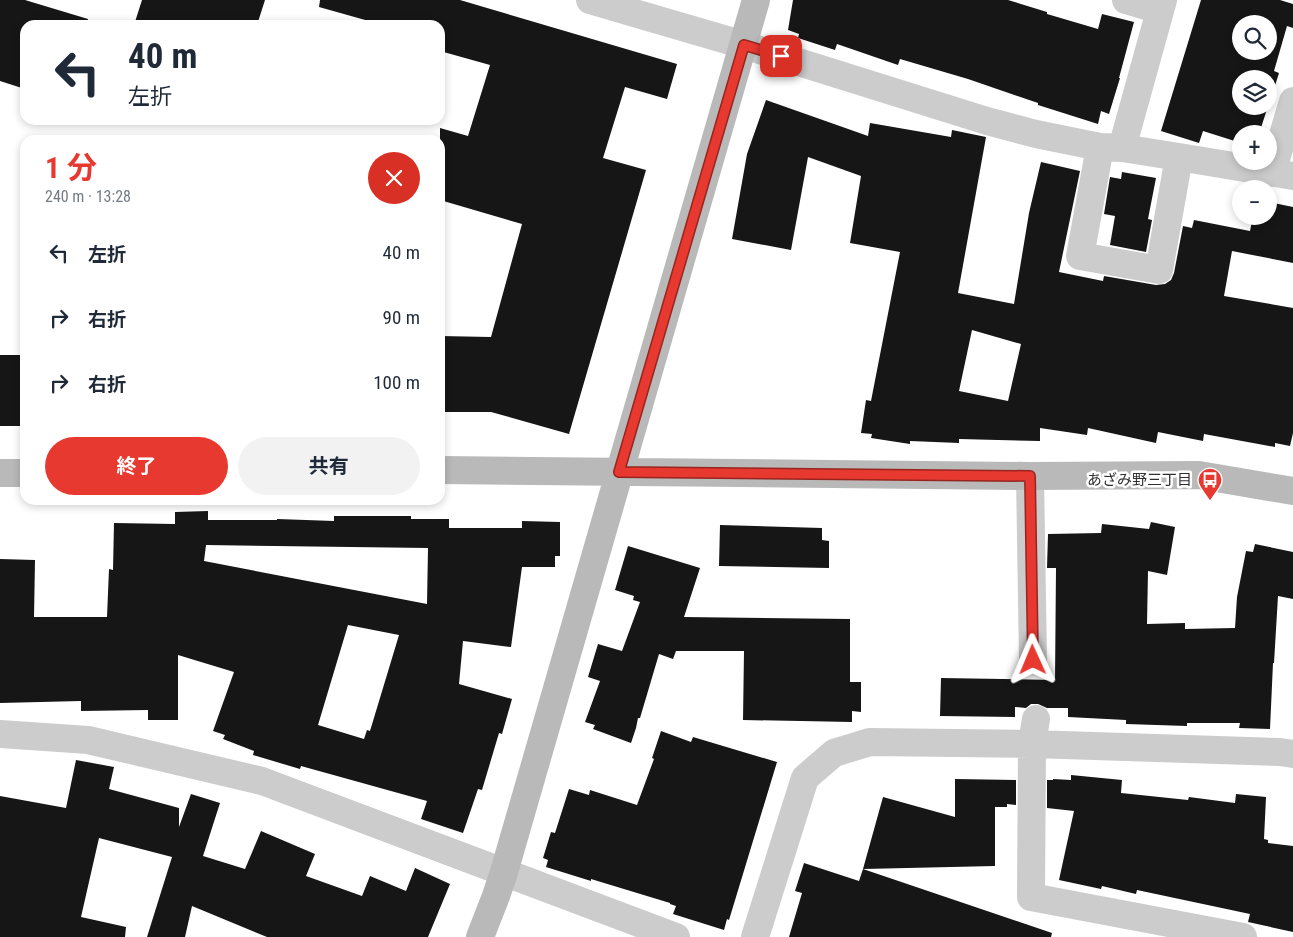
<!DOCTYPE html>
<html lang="ja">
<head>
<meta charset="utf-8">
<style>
  body { margin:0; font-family:"Roboto Condensed","Noto Sans JP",sans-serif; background:#f2f2f3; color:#1f2937; height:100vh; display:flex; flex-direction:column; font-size:19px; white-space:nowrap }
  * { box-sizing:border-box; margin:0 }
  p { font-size:16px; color:#747a83 }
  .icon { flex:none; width:28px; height:28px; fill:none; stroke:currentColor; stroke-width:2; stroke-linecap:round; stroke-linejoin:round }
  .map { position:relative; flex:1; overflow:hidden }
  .panel { position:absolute; left:20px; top:135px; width:425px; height:370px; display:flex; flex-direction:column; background:#fff; border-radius:15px; box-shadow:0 2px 8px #0003 }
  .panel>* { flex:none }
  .hud { position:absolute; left:20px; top:20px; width:425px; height:105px; border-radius:15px; box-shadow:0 2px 8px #0003; background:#fff; color:#1f2937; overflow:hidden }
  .fabs { position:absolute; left:1232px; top:15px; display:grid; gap:10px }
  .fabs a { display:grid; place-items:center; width:45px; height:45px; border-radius:50%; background:#fff; box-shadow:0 2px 8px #0003; font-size:25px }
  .pin { position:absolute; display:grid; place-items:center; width:42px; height:42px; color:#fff; margin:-21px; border-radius:10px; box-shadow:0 2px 8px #0006 }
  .me { position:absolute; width:55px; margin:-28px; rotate:359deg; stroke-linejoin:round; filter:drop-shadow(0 0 4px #0008) }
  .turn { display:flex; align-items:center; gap:18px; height:105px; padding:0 25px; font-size:22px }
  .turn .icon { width:65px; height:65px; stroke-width:2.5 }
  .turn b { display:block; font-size:35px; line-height:42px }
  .round { display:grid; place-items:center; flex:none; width:52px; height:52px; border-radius:26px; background:#f2f2f3 }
  .summary { display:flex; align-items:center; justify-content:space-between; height:85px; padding:0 25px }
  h1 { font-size:30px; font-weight:700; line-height:38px; color:#e83930 }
  .primary-button { display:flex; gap:10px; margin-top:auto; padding:10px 25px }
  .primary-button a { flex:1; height:58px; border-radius:30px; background:#e83930; color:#fff; font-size:20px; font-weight:700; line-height:58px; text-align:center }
  .primary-button a+a { background:#f2f2f3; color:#1f2937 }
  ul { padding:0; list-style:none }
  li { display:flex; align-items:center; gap:15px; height:65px; padding:0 25px }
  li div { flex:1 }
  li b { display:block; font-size:19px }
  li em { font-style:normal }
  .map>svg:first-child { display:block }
  .building { fill:#161616; fill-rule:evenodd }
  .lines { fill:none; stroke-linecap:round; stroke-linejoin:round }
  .street { stroke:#ccc; stroke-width:28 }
  .secondary { stroke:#b9b9b9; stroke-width:28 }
  .route-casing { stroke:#97251f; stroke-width:12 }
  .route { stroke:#e83930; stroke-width:9 }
  .labels { text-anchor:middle; stroke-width:5; stroke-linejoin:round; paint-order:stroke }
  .poi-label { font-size:15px; fill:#2f2f2f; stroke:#fff; text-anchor:end }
</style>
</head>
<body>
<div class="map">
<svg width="1293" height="937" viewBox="0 0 1293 937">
  <rect width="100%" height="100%" fill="#fff"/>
  <path class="building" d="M0,0h25l63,19 -1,6h-62v64l-25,-8z
    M142,0h123l-8,25h-123z
    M320,0h140l217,64 -10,35 -42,-12 -22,71 43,12 -77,264 -78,-22h-51v-76l51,1 31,-113 -82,-24v-72l28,8 22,-71 -50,-14v-26h-57l-64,-18z
    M793,0h215l39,12v2l51,15 4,-15 32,8 -15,56h1l-11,36 -8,-3 -3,13 -60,-19v-2l-70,-24 -68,-20 -2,6 -61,-21 -2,6 -37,-12 1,-4 -11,-4z
    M1201,0h79l13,4v24l-6,-2 -13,45 5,2 -10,32v-26h-28v27h27l-9,28h-18v9l-38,-12 -4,12 -38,-12zM1241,24h28v27h-28z
    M766,100l102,36 2,-13 81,14 1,-7 34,7 -28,156 56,11 15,-91 12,-51 39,9 -21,101 44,9 1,-5 52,9 9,-1 6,-4 3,-7 9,-47 9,2 2,-8 56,11 3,-15h16v-14l24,5v56l-61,-12 -8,45 69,12v125l-3,13 -15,-3v4l-71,-13 -1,7 -45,-9 -2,11 -68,-15 -1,7 -47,-7v13l-81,-2v4l-49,-2v3l-39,-6 1,-4 -11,-1 5,-33 5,1 29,-149 -50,-9 11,-67 -53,-19 -17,93 -59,-11 15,-85zM972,330l49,14 -13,57 -49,-10z
    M1122,172l34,6 -8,41 4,1 -6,32 -36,-7 5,-29 -11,-2 6,-37 11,2z
    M0,355h25v71h-25z
    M208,511v9h69v-1l57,2v-5h77v3h38v9h73v-7l38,1v34h-5v11h-33l-11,80 -48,-6 -4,43 53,15 -10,35 -3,-1 -17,57 -4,-1 -15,44 -42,-14 6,-18 -126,-35 -1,3 -47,-14 1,-4 -31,-12 2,-4 -12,-4 21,-59 -56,-17v65h-30v-10l-67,1v-10l-81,2v-144l35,1 -1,57h73l2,-48 4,1 1,-47 61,1v-12zM206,545l222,3 -1,56 -223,-43zM348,625l51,10 -29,96 -3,-1 -3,9 -46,-14z
    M1151,522l24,5 -8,48 -19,-4 -1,53 38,-1v6l50,-1 2,-31 9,-46 7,1 2,-8 38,8v47l-15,-3 -4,67h-1l-3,66 -31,-1 1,-5h-53v3l-61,-2v-4l-58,-3v-9h-21l-9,-4h-7l-5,4 -11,-1v10l-75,-1 1,-38 114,2 1,-112h-9l1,-34 53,-1 1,-9 47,5z
    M720,525l102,3v12l7,1v27l-110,-2z
    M628,546l72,22 -16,49 166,2v63h11v30l-9,-1v11l-109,-2 1,-69h-68l-3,8 -14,-5 -19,64h-2l-2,10 -5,15 -38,-14 2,-4 -10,-3 15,-41 -12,-4 10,-33 24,7 18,-49 -7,-2 1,-4 -19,-6z
    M661,731l30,11 2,-5 84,25 -48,158 -2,-1 -3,11 -51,-16 3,-8 -6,-2v-1l-79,-24v2l-45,-14 2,-7 -5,-2 8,-26 4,1 14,-44 20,6 1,-5 47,15 17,-46 -2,-1z
    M76,760l38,7 -5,22 70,19v19l12,-33 29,9 -17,53 42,13 16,-38 54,23 -9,22 56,20 8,-20 36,15 9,-23 35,16 -22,53h-161l-75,-31 -7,31h-38l25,-80 -73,-19 -18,79 45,10 -1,10h-125v-141l66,12z
    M1071,775l51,5 -1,13 67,7 1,-3 46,6 1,-9 30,3 -2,42 4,1v3l25,3v86l-45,-10 2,-8 -113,-24 -1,4 -34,-8 -1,3 -42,-9 15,-69 -27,-3v-28h6v-1l18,1z
    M955,779l61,1v25l-9,-1v3h-12v59l-132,3 20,-72 72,20z
    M804,863l55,18 4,-12 189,64 -1,4h-262l13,-44 -7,-2z"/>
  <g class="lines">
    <path class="street" d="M590,0l154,45 243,76 49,13 64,13 22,1 57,9 114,19
      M1126,0l34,10
      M1100,147l-20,109 79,14 20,-113
      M1122,148l41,-148
      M1272,173l21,-72
      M1030,476l3,184
      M1036,719l-4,25 -1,153 212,40
      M0,734l88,6 174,41 414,156
      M755,937l50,-159 29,-25 36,-11 162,2 248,8 13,2"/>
    <path class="secondary" d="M440,470l590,6 169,-1 94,16
      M0,473h25
      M480,937l16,-41 8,-24 252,-872"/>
  </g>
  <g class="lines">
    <defs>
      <path id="route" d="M781,56l-37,-11 -125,427 411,4 3,184"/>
    </defs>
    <use href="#route" class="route-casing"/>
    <use href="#route" class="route"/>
  </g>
  <defs>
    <symbol id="bus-pin" viewBox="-11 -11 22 30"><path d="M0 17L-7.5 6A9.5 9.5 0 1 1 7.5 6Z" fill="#e83930" stroke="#fff"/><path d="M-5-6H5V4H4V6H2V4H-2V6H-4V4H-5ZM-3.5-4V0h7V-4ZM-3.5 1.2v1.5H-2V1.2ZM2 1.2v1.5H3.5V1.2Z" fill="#fff"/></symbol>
  </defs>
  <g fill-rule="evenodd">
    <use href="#bus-pin" x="1196" y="466" width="28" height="38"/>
  </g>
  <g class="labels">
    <g class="poi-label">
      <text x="1192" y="485">あざみ野三丁目</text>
    </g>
  </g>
</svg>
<div class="fabs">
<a><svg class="icon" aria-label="search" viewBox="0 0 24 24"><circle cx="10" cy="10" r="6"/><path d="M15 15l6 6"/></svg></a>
<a><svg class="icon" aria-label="layers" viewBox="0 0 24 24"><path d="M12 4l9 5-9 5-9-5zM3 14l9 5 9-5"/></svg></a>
<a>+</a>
<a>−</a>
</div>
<div class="pin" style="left:781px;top:56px;background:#d93025"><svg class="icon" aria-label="arrive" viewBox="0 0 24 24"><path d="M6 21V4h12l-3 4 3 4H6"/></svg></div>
<svg class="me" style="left:1033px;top:660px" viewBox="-20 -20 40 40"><path d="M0-17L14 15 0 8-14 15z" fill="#e83930" stroke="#fff" stroke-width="4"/></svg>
<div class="hud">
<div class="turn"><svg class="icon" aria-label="left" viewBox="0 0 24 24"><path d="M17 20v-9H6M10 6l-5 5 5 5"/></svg><div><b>40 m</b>左折</div></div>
</div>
<section class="panel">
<div class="summary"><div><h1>1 分</h1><p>240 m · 13:28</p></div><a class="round" style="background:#d93025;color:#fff"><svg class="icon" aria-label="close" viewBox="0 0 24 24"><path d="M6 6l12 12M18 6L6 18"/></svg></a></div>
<ul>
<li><svg class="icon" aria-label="left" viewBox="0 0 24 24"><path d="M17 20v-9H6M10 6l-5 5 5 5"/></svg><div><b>左折</b></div><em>40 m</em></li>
<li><svg class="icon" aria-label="right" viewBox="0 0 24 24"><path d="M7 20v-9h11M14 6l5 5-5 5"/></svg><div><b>右折</b></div><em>90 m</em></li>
<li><svg class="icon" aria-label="right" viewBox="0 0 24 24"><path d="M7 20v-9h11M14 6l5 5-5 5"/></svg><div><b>右折</b></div><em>100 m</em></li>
</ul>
<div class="primary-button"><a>終了</a><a>共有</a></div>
</section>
</div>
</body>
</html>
